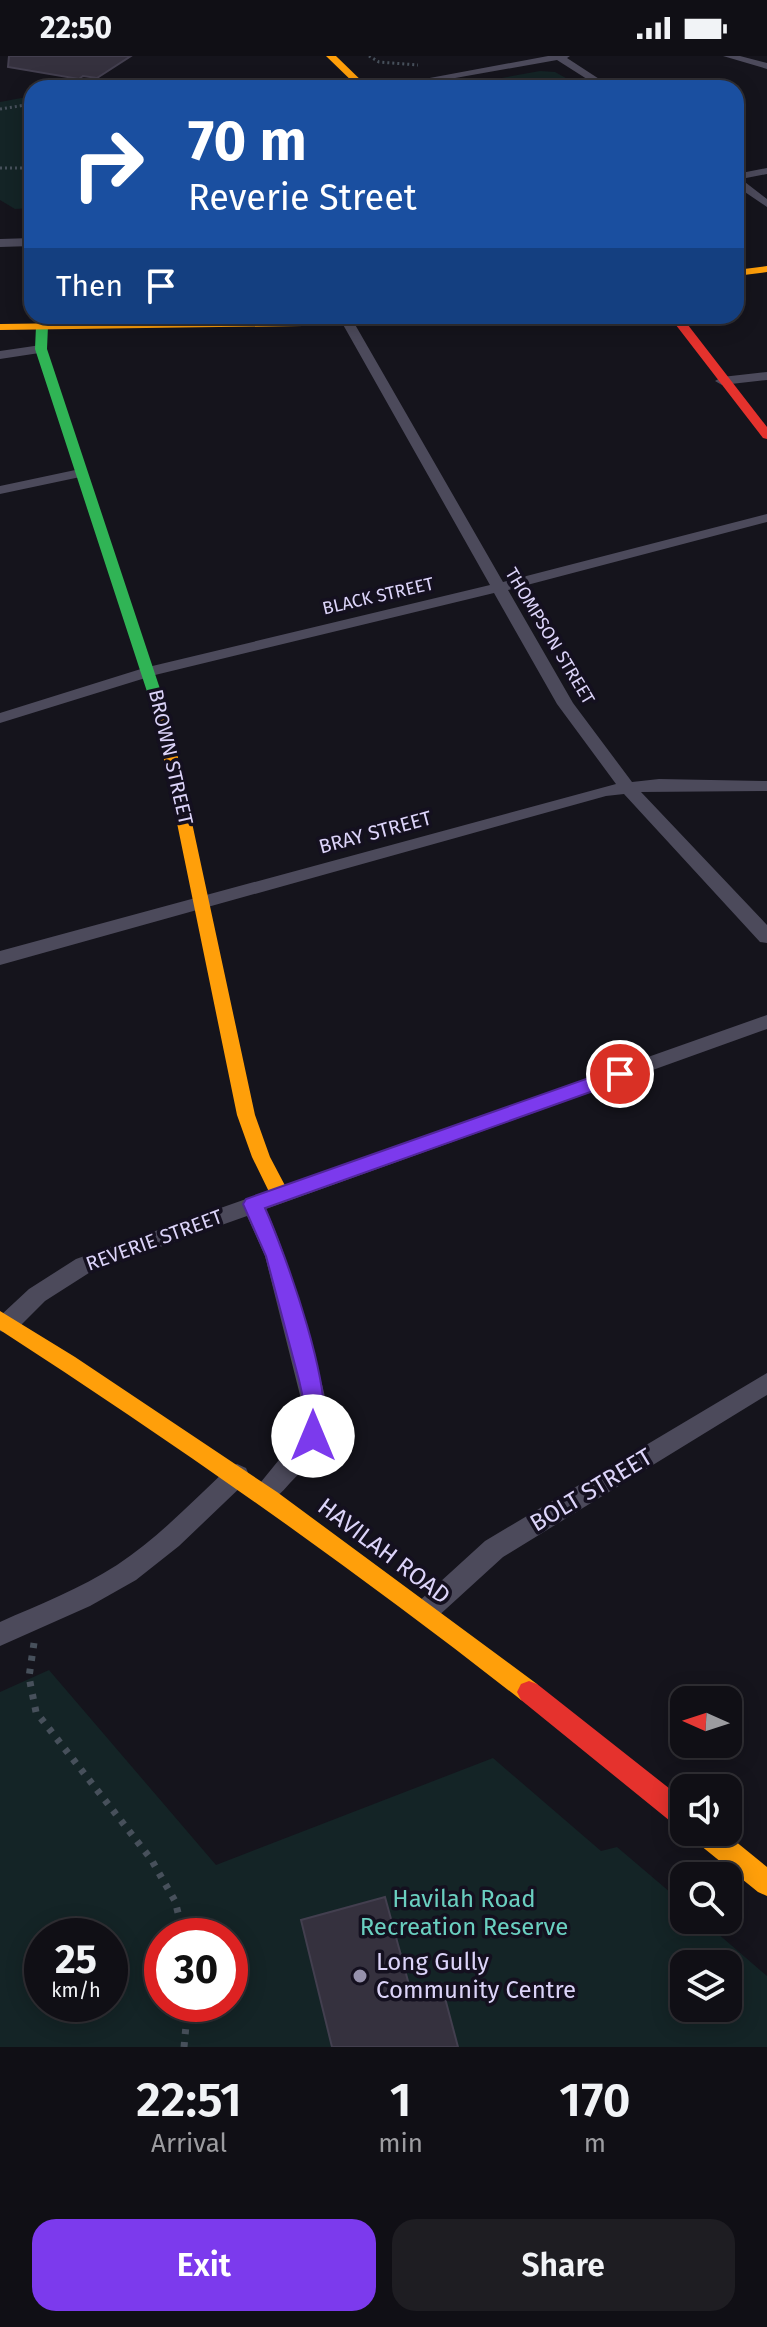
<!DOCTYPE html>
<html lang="en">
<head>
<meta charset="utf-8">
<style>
  body { margin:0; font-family:"Fira Sans",sans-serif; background:#1e1d22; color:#f1f3f6; height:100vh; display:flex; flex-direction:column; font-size:30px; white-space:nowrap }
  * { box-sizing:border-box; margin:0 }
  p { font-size:26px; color:#9c9ca0 }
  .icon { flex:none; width:44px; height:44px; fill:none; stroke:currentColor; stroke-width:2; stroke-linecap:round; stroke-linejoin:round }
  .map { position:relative; height:1991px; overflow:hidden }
  .side { display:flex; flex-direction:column; background:#100f15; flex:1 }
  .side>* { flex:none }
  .banner { position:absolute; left:24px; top:24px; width:720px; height:244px; border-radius:24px; box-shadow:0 4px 20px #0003,0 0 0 2px #302f34; background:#1a4fa0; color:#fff; overflow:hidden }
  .needle { width:52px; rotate:273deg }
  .controls { position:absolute; left:670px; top:1630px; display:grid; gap:16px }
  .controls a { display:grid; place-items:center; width:72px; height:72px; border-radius:16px; background:#100f15; box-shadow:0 4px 20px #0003,0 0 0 2px #302f34; font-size:40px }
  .speed { position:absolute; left:24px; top:1862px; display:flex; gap:16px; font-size:40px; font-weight:700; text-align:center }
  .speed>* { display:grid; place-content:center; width:104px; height:104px; border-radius:50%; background:#100f15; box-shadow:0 4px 20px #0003,0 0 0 2px #302f34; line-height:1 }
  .speed small { font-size:20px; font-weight:400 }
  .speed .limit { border:12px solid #d22; background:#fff; color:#111 }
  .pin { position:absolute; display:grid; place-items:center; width:68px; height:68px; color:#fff; margin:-34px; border:4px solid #fff; border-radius:50%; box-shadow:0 2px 8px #0007 }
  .me { position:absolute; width:88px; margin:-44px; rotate:0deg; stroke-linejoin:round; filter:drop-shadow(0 0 6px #0008) }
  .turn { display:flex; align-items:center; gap:28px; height:168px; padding:0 32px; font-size:36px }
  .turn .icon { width:104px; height:104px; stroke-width:2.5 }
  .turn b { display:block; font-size:56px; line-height:68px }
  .then { display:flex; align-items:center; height:76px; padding:0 32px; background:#0003; gap:16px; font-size:30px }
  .eta { display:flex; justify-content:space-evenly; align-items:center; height:136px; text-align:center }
  .eta b { font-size:48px; font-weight:600; line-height:56px }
  .action { display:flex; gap:16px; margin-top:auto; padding:16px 32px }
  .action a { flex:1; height:92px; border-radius:24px; background:#7c3aed; color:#fff; font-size:32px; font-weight:600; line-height:92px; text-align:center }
  .action a+a { background:#1e1d22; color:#f1f3f6 }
  .status { display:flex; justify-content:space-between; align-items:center; height:56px; padding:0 40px; background:#100f15; direction:ltr }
  .status svg { height:22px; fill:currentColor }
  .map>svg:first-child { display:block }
  .green { fill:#142426; fill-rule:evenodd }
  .building { fill:#35313e; stroke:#433f4f; stroke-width:2 }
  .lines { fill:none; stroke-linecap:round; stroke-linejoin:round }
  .path-far1 { stroke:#47505b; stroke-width:3; stroke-dasharray:2 3; stroke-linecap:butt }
  .path { stroke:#47505b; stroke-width:7; stroke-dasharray:5 8; stroke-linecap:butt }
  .lane { stroke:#4c4a5b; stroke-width:6 }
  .street { fill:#4c4a5b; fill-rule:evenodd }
  .fast { fill:#30b455; fill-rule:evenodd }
  .slow { fill:#ff9f0a; fill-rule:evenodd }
  .jam { fill:#e5322d; fill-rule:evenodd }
  .route { fill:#7c3aed; stroke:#51269a; stroke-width:2 }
  .poi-dot { fill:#9691ac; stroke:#14101f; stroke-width:3 }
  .labels { text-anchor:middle; stroke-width:7; stroke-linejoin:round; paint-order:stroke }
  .far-street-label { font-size:18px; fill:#dcd4f9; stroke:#14101f }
  .street-label { font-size:20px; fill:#dcd4f9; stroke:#14101f }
  .near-street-label { font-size:24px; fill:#dcd4f9; stroke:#14101f }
  .near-park-label { font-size:24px; fill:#6acfc0; stroke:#14101f }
  .near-poi-label { font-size:24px; fill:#dcd4f9; stroke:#14101f; text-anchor:start }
</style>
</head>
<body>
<div class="status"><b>22:50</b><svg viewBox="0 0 49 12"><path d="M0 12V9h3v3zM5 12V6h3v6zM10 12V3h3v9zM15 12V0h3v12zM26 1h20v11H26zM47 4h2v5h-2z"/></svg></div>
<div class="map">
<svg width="767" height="1991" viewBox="0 0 767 1991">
  <rect width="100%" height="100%" fill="#15141c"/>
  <path class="green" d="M540,15l15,1 29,16h-138z
    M32,40v112l-17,1 -15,-9v-98z
    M49,1614l167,195 277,-107 108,93 16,-4 67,57v16h18l65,56v71h-767v-355zM42,1880h68v68h-68zM162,1880h68v68h-68zM684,1908h44v44h-44z"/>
  <path class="building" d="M9,0h122l-34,22 -14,-2 -4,3 -71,-12z
    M385,1841l26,95 30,-9 17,64h-126l-31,-127z"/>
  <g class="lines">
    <path class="path-far1" d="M369,0l10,6 39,3
      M114,32l35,-3
      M0,53l32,-5
      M0,112h32"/>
    <path class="path" d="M34,1587l-5,34 7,35 115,147 24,42 9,35
      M184,1991l4,-43"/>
    <path class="lane" d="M161,29l72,3"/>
    <path class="street" d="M548,0h22l-3,2 46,30h-12l-44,-28 -158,28h-23z
      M723,0h17l27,7v6z
      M767,112v6l-26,5 26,20v8l-31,-21v-12z
      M32,182v8l-32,1v-8z
      M347,261l6,4 150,261 264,-68v8l-259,68 65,113 59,79 27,-3 108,2v10l-126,1 126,133v18l-7,-1 -136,-148 -18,2 -606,169v-14l616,-167 -59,-80 -63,-111 -339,82 -155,48v-10l144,-45 346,-83 -149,-264z
      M41,289l5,1v6l-46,7v-8z
      M767,316v8l-45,5 -7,-4 7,-4z
      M80,413l7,4 -2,3 -85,18v-8z
      M767,959v14l-501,180c22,49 35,99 49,151 5,19 14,41 11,60 -4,25 -19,46 -36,63 -10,11 -19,23 -35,18l-3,-8 44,-54 7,-32 -38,-151 -18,-40 -155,55 -47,30 -30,30 -8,2 -7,-2v-15l29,-27 47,-30z
      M767,1317v22l-264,162 -68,62 -9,4 -9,-4 -4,-8 4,-8 68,-62z
      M237,1408l9,4 3,7 -3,7 -67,64 -43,34 -46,26 -90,40v-24c40,-18 80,-33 117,-57 41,-27 76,-64 111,-97z"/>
    <path class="fast" d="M42,267l6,3 -1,23 122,367 -2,3 -5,1 -7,-4 -120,-367 1,-23z"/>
    <path class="slow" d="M326,0h10l33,32h-10z
      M767,210v6l-31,4v-6z
      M351,260h52l-6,3 -94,7 -303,4v-6l303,-4z
      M162,656l7,4 86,399 15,42 20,38 -3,5h-14l-21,-43 -15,-42 -82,-399z
      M0,1255l75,46 202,135 260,192 4,8 -4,8 -8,3 -8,-3c-168,-132 -342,-254 -521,-370z
      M692,1776h32l43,35v29l-9,-4 -63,-51z"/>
    <path class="jam" d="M669,260h12l86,111v12l-4,-1z
      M529,1625l8,3 147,116v28l-9,-3 -154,-125 -4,-8 4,-8z"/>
  </g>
  <path class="route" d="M620,1011l7,2 2,5 -2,5 -362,129c19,43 75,193 55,234l-7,3 -8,-3 -3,-6 3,-29 -6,-27 -33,-124 -23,-52 3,-5z"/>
  <circle class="poi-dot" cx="360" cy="1920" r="8"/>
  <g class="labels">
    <g class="far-street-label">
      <text transform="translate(378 540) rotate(-13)" y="6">BLACK STREET</text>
      <text transform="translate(550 580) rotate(59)" y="6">THOMPSON STREET</text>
    </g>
    <g class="street-label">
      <text transform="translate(171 701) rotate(77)" y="7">BROWN STREET</text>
      <text transform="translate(375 776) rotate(-15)" y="7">BRAY STREET</text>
      <text transform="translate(154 1184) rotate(-20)" y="7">REVERIE STREET</text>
    </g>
    <g class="near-street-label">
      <text transform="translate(591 1434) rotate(-31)" y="8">BOLT STREET</text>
      <text transform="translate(384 1495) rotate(37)" y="8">HAVILAH ROAD</text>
    </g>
    <g class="near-park-label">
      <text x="464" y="1851">Havilah Road<tspan x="464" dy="28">Recreation Reserve</tspan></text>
    </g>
    <g class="near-poi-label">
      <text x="376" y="1914">Long Gully<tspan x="376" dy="28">Community Centre</tspan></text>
    </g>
  </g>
</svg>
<div class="controls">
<a><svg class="needle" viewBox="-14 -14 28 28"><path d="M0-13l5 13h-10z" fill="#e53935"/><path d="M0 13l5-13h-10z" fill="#9c9ca0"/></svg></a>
<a><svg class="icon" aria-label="sound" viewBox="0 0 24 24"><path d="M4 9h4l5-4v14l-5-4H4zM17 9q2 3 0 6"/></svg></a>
<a><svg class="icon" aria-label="search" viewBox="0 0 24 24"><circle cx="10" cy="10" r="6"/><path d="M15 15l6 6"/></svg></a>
<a><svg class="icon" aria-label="layers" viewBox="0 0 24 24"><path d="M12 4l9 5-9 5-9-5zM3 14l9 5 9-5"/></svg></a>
</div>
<div class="speed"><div>25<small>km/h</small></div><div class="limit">30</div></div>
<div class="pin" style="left:620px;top:1018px;background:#d93025"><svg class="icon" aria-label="arrive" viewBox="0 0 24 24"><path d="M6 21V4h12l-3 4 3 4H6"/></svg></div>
<svg class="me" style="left:313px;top:1380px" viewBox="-20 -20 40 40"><circle r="19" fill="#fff"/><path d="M0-13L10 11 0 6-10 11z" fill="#7c3aed"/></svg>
<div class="banner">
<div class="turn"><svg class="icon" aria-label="right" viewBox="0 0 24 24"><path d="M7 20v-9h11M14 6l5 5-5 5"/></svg><div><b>70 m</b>Reverie Street</div></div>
<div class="then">Then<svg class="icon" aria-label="arrive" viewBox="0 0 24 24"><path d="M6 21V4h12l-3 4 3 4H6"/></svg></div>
</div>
</div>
<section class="side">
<div class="eta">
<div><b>22:51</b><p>Arrival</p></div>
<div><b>1</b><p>min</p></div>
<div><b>170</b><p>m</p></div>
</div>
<div class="action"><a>Exit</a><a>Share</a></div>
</section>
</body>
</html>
